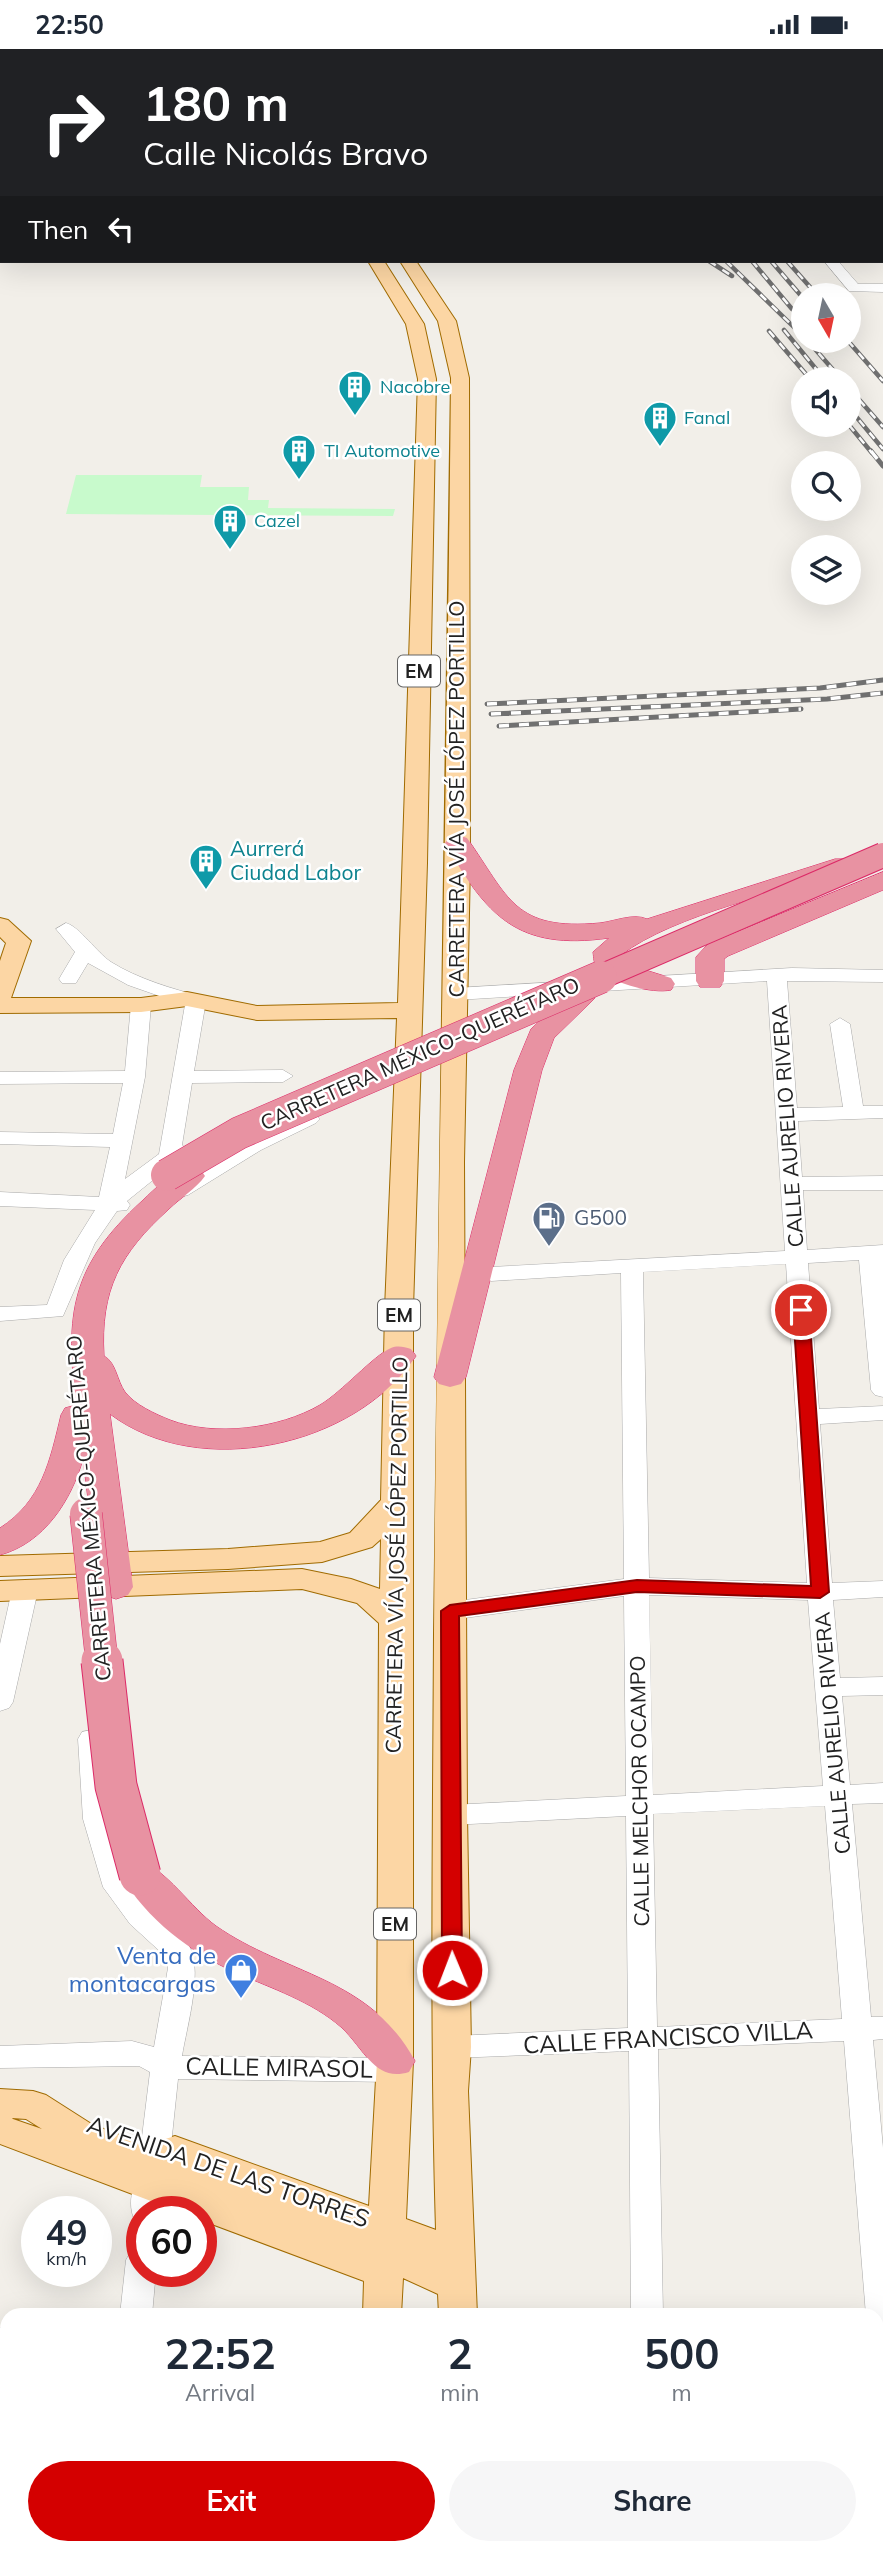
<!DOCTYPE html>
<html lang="en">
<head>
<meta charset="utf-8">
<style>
  body { margin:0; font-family:Mulish,sans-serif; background:#f6f6f7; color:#1f2937; height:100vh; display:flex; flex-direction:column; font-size:26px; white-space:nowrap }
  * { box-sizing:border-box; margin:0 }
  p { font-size:23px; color:#747a83 }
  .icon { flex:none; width:38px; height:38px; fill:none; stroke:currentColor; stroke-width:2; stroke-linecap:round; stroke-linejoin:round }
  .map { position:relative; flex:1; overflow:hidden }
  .drawer { position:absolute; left:0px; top:2259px; width:884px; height:247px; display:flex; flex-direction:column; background:#fff; border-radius:21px 21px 0 0; box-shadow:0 7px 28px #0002 }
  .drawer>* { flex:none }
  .banner { position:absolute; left:0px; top:0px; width:884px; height:214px; box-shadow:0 7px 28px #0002; background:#202124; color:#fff; overflow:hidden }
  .needle { width:46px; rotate:171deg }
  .tools { position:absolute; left:791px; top:234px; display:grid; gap:14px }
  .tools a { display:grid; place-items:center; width:70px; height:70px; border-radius:50%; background:#fff; box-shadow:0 7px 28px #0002; font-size:35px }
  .speed { position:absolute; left:21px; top:2147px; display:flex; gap:14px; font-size:35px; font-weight:700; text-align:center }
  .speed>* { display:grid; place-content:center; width:91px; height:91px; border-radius:50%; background:#fff; box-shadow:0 7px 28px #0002; line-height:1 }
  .speed small { font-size:18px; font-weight:400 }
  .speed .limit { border:10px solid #d22; background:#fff; color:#111 }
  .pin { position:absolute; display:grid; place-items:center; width:60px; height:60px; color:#fff; margin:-30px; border:4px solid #fff; border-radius:50%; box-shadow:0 2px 7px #0007 }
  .me { position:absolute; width:77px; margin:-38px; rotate:359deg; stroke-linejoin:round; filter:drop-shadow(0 0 5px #0008) }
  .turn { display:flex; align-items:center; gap:24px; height:147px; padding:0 28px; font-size:32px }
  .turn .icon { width:91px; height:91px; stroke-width:2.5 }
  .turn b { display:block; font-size:49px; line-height:60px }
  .then { display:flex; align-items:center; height:66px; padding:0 28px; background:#0003; gap:14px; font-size:26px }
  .eta { display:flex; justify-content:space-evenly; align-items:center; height:119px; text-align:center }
  .eta b { font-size:42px; font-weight:700; line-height:49px }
  .cta { display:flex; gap:14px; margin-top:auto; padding:14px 28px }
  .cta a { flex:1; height:80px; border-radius:42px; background:#d40000; color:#fff; font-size:28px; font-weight:700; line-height:80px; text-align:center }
  .cta a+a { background:#f6f6f7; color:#1f2937 }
  .status { display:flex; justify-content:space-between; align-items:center; height:49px; padding:0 35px; background:#fff; direction:ltr }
  .status svg { height:19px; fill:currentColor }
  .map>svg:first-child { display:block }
  .park { fill:#c8facc }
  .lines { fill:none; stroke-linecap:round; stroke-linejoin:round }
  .stream { stroke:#aad3df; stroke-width:6 }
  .minor-casing { stroke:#a9a9a9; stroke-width:1 }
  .major-casing { stroke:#a06b00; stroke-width:2 }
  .highway-casing { stroke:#dc2a67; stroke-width:1 }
  .minor { fill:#fff; fill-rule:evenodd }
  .major { fill:#fcd6a4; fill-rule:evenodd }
  .highway { fill:#e892a2; fill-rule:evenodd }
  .rail-far2-casing { stroke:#707070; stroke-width:4.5 }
  .rail-far1-casing { stroke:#707070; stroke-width:5 }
  .rail-casing { stroke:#707070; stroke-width:9 }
  .rail-far2 { stroke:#fff; stroke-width:2.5; stroke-dasharray:8; stroke-linecap:butt }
  .rail-far1 { stroke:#fff; stroke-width:3.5; stroke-dasharray:10; stroke-linecap:butt }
  .rail { stroke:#fff; stroke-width:6; stroke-dasharray:18; stroke-linecap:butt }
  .highway-bridge-far2-casing { stroke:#dc2a67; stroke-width:26; stroke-linecap:butt }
  .highway-bridge-far1-casing { stroke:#dc2a67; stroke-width:33; stroke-linecap:butt }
  .highway-bridge-casing { stroke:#dc2a67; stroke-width:43; stroke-linecap:butt }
  .highway-bridge-far2 { stroke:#e892a2; stroke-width:24 }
  .highway-bridge-far1 { stroke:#e892a2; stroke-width:32 }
  .highway-bridge { stroke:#e892a2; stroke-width:41 }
  .route { fill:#d40000; stroke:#8a0000; stroke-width:2 }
  .labels { text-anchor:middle; stroke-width:5; stroke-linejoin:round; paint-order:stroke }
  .far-culture-label { font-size:18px; fill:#0d838f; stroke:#fff; text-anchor:start }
  .shield { fill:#fff; stroke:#646464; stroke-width:2 }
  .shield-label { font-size:19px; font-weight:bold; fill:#222 }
  .street-label { font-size:21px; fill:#222; stroke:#fff }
  .culture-label { font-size:21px; fill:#0d838f; stroke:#fff; text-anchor:start }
  .service-label { font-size:21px; fill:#4e5e75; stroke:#fff; text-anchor:start }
  .near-shop-label { font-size:24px; fill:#366cbe; stroke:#fff; text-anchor:end }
  .near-street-label { font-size:24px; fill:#222; stroke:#fff }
</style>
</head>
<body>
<div class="status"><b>22:50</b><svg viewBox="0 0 49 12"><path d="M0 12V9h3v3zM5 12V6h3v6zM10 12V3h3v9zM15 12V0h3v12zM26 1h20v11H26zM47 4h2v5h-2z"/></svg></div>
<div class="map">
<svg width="883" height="2505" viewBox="0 0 883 2505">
  <rect width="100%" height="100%" fill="#f2efe9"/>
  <path class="park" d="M76,426h126l-2,12h49l-1,13h21l-1,8 127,1 -2,7 -327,-2z"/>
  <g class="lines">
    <path class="stream" d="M0,2308h7"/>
    <defs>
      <path id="minor" d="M706,0h14l2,2h-15z
        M882,62h1v8h-1z
        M0,90l2,1v8l-2,-1z
        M2,132v8l-2,1v-8z
        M824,212h14l20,23h25v8l-34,-1z
        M66,874c13,3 31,30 45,39 27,17 62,27 92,35l3,4 -12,70 89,-1 10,6 -10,6 -91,1 -10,62 7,6 -62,50 3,4 -3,5 -10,1 -22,32 -32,73 -63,5v-14l47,-2 17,-45 31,-50 -95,-4v-14l99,5 11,-50 -110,-3v-12l113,2 10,-51 -123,1v-12l125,-1 6,-66 10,-6 7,2 3,4 -6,72 -20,102 34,-25 26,-149 -57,-20 -40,-22 -12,20h-14l-3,-4 16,-27 -19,-23z
        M792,919l91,2v12l-96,-1 10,127 46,-1 -13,-83 10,-6 10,6 13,82h20v12l-85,3 4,56 81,-1v14h-80l4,60 76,-5v152l-8,-2 -4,-5 -12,-130 -51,3 11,146 64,-3v14l-63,4 12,159 51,-2v16l-50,3 7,78 43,-1v18l-41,1 8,89 33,-2v20l-31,1 19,213h12v22l-10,1 10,108v188l-6,-2v-19h-11l-22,-274 -186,8 5,266h-32l-2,-264 -176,7 -10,-3 -5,-8 5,-8 10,-3 175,-8 -2,-212 -176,9 -10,-3 -4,-7 4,-7 10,-3 176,-9 -2,-200 -174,24 -9,-3 -4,-6 4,-6 9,-3 174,-23 -3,-306 -130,8 -11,-7 11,-7 294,-16 -18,-270 -311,19 -10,-6 10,-6zM786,1215l21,319 -158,-5 -6,-306zM649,1546l159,5 15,186 -170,9zM825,1757l17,213 -185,8 -4,-213z
        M309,1064l7,2 4,4 -4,4 -55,27 -73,45 -8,2 -11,-7 76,-50z
        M25,1533l9,2 4,6 -25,112 -4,6 -9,3v-67l12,-54 4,-6z
        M91,1681l9,2 4,7c4,42 6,110 27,146 14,24 37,37 55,57 20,21 0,87 -4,114l212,2 10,4 5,8 -5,8 -10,4 -216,-3 -7,66 -4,9 -11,3 -11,-3 -4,-9 9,-73 -11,-6 -139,2v-22l132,-5 22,6 14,-79 -3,-12 -35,-32 -27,-37 -20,-68 -5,-80 4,-7z
        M149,2124l11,3 4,9 -3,27h-19v11l-7,-2c-7,-14 -4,-31 3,-45z
        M142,2198v24h14l-4,44h-32l6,-55 5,-9z
        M7,2278v26l-7,1v-26z"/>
      <path id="major" d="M276,0h14l1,2h-14z
        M301,0h14l1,2h-14z
        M402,0h23l-24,2z
        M450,0h27l-28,2z
        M513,0h33l-34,2z
        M555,0h14v2h-14z
        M759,0h26l1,2h-26z
        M816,0h19l1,2h-19z
        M844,0h19l1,2h-19z
        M882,9h1v9h-1z
        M0,47h2v8h-2z
        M2,181v11h-2v-10z
        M368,212h16l40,63 12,55 -9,484 -14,446v752l-7,158 30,11c-6,-198 -3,-397 -2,-596 3,-419 13,-837 17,-1256l-13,-57 -38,-60h16l40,60 13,57 1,485 -6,299 3,653 4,232 -3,44 9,224h-38l-1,-21 -35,-16 -2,37h-38l1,-34 -163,-61v-8h-21l-180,-68v-55l33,2 13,4 47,30 64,24 5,-9 13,-4 194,70 8,-145 2,-438 -22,-20 -55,-14 -302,12v-20l302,-12 49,10 29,10 1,-50 -9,8 -50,15 -94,7 -228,7v-20l228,-7 92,-7 30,-9 31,-33 4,-191 12,-291 -140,2 -70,-14 -46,6 -141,1v-52l6,-18 -6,-6v-19l8,2 23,21 -20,57h130l46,-6 70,14 141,-3 20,-624 -12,-55zM12,2069l14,1 16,10 -29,-10z
        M351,2499h42l-1,6h-42z
        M436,2499h42v6h-42z"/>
      <path id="highway" d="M458,786l9,3c42,60 47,93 133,85 16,-2 33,-10 47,-4l188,-60h18l4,6 -4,6c-65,18 -180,44 -232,84l5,9 45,14 4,6 -4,6c-19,4 -61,-7 -73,-22 -5,-5 -4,-10 -5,-16l16,-14c-92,13 -122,-22 -164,-95l4,-5z
        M883,823v18l-155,66 -4,3v22l-4,6h-20l-4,-6v-24l12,-13z
        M581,941l10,2 4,6 -41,40 -12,32 -76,307 -5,7 -11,3 -11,-3 -5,-7 80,-307 17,-41 40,-37z
        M190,1118l11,3 4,6c-9,13 -25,22 -36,33 -49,44 -69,81 -65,147 12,6 13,25 21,36 10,13 30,22 45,28 44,17 109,9 150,-15 22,-13 53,-49 71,-57 7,-3 13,-1 20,1l5,7c-61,91 -217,125 -306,58l23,173 -5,8 -12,4 -12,-4 -5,-8 -16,-128c-12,42 -39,84 -83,96v-27c42,-27 50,-67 61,-113l4,-7 11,-3c-11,-92 -5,-139 66,-204 14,-13 29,-29 48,-34z
        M140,1812c26,8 51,47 76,65 70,49 154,51 199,135l-6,11c-34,11 -45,-24 -68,-45 -30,-26 -68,-38 -104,-54 -46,-20 -91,-54 -116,-98l5,-10z"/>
    </defs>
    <use href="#minor" class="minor-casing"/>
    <use href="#major" class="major-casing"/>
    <use href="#highway" class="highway-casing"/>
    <use href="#minor" class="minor"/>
    <use href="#major" class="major"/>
    <use href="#highway" class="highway"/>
    <defs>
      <path id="rail-far2" d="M709,212l23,15
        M726,212l77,75
        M752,212l40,48
        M771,212l32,37
        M787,212l31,35
        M784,281l41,50
        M769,282l42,49
        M808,292l34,39
        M848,292l35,40
        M849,339l34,39
        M849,359l34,41
        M849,376l23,28"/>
      <path id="rail-far1" d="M871,402l12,15
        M487,655l333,-16 63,-8
        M491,665l336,-15 56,-6
        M499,677l302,-17"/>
      <path id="rail" d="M762,2499l1,6
        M777,2499l1,6
        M795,2499l1,6
        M816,2499v6"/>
    </defs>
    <use href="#rail-far2" class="rail-far2-casing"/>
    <use href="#rail-far1" class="rail-far1-casing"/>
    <use href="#rail" class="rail-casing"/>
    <use href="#rail-far2" class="rail-far2"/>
    <use href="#rail-far1" class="rail-far1"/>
    <use href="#rail" class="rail"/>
    <defs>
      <path id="highway-bridge-far2" d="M596,930l287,-124"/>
      <path id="highway-bridge-far1" d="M167,1126l72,-42 362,-156
        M86,1465l16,149"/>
      <path id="highway-bridge" d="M102,1612l14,125 24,89"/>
    </defs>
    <use href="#highway-bridge-far2" class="highway-bridge-far2-casing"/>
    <use href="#highway-bridge-far1" class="highway-bridge-far1-casing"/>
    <use href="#highway-bridge" class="highway-bridge-casing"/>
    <use href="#highway-bridge-far2" class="highway-bridge-far2"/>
    <use href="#highway-bridge-far1" class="highway-bridge-far1"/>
    <use href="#highway-bridge" class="highway-bridge"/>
  </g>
  <path class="route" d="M801,1257l8,4 20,282 -9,6 -183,-6 -178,24 3,354 -3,5h-14l-3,-5 -1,-359 9,-6 187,-25 174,6 -18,-276z"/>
  <defs>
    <symbol id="building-pin" viewBox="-11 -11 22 30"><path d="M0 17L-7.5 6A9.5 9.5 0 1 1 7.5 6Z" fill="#0f9aa8" stroke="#fff"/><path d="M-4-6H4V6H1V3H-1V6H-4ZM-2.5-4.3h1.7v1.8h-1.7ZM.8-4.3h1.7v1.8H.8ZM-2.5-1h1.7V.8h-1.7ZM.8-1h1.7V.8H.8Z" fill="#fff"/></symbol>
    <symbol id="fuel-pin" viewBox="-11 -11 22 30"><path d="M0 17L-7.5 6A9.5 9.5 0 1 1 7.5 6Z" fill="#5c6f8a" stroke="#fff"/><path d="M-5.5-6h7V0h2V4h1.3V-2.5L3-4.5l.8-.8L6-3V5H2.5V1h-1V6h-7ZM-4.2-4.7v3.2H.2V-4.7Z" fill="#fff"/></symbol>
    <symbol id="shop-pin" viewBox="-11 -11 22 30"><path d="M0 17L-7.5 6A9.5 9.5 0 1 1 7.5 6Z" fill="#3f7fe0" stroke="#fff"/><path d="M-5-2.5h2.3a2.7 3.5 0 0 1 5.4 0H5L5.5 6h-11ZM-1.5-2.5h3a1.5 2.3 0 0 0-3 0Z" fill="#fff"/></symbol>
  </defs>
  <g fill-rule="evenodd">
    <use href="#building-pin" x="336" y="319" width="38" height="52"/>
    <use href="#building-pin" x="641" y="350" width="38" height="52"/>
    <use href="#building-pin" x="280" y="383" width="38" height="52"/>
    <use href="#building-pin" x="211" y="453" width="38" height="52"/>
    <use href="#building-pin" x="187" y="793" width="38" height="52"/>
    <use href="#fuel-pin" x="530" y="1150" width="38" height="52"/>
    <use href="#shop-pin" x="222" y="1902" width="38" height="52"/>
  </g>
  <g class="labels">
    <g class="far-culture-label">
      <text x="380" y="344">Nacobre</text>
      <text x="684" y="375">Fanal</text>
      <text x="324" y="408">TI Automotive</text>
      <text x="254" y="478">Cazel</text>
    </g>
    <g class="shield">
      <rect x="398" y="606.5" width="42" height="31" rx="5"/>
      <rect x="378" y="1250.5" width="42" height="31" rx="5"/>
      <rect x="374" y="1859.5" width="42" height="31" rx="5"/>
    </g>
    <g class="shield-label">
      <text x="419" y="629">EM</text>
      <text x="399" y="1273">EM</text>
      <text x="395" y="1882">EM</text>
    </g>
    <g class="street-label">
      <text transform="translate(457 750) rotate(-90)" y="7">CARRETERA VÍA JOSÉ LÓPEZ PORTILLO</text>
      <text transform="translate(420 1005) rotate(-24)" y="7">CARRETERA MÉXICO-QUERÉTARO</text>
      <text transform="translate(788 1077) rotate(-94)" y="7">CALLE AURELIO RIVERA</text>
      <text transform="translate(89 1459) rotate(-95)" y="7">CARRETERA MÉXICO-QUERÉTARO</text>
      <text transform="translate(397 1506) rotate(-89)" y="7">CARRETERA VÍA JOSÉ LÓPEZ PORTILLO</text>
      <text transform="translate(833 1684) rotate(-95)" y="7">CALLE AURELIO RIVERA</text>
      <text transform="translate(640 1742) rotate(-91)" y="7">CALLE MELCHOR OCAMPO</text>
    </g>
    <g class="culture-label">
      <text x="230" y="807">Aurrerá<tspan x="230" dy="24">Ciudad Labor</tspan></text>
    </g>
    <g class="service-label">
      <text x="574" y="1176">G500</text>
    </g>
    <g class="near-shop-label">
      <text x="216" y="1915">Venta de<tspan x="216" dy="28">montacargas</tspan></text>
    </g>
    <g class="near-street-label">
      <text transform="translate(668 1989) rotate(-3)" y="8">CALLE FRANCISCO VILLA</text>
      <text transform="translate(279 2019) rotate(1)" y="8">CALLE MIRASOL</text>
      <text transform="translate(228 2123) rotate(19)" y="8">AVENIDA DE LAS TORRES</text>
    </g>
  </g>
</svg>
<div class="tools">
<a><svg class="needle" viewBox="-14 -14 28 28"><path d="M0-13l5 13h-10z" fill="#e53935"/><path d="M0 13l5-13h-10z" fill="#747a83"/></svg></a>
<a><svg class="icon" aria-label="sound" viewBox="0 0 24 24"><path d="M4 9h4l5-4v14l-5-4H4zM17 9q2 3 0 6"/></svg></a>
<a><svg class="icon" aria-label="search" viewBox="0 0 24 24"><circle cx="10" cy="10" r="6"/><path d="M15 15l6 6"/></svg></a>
<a><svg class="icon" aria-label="layers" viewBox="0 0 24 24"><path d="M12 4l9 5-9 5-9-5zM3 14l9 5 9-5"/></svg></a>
</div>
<div class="speed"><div>49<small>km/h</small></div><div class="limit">60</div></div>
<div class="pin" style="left:801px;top:1261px;background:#d93025"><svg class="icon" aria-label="arrive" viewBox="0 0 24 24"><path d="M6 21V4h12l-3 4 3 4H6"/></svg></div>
<svg class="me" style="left:452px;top:1921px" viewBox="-20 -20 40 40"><circle r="17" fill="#d40000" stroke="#fff" stroke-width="3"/><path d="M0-11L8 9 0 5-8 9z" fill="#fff"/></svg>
<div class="banner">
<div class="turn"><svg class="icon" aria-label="right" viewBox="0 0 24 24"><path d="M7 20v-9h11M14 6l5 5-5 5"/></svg><div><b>180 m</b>Calle Nicolás Bravo</div></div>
<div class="then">Then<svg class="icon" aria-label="left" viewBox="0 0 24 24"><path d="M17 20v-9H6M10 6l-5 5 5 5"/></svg></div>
</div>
<section class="drawer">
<div class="eta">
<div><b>22:52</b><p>Arrival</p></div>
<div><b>2</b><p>min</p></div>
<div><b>500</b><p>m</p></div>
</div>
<div class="cta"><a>Exit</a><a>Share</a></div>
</section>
</div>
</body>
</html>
